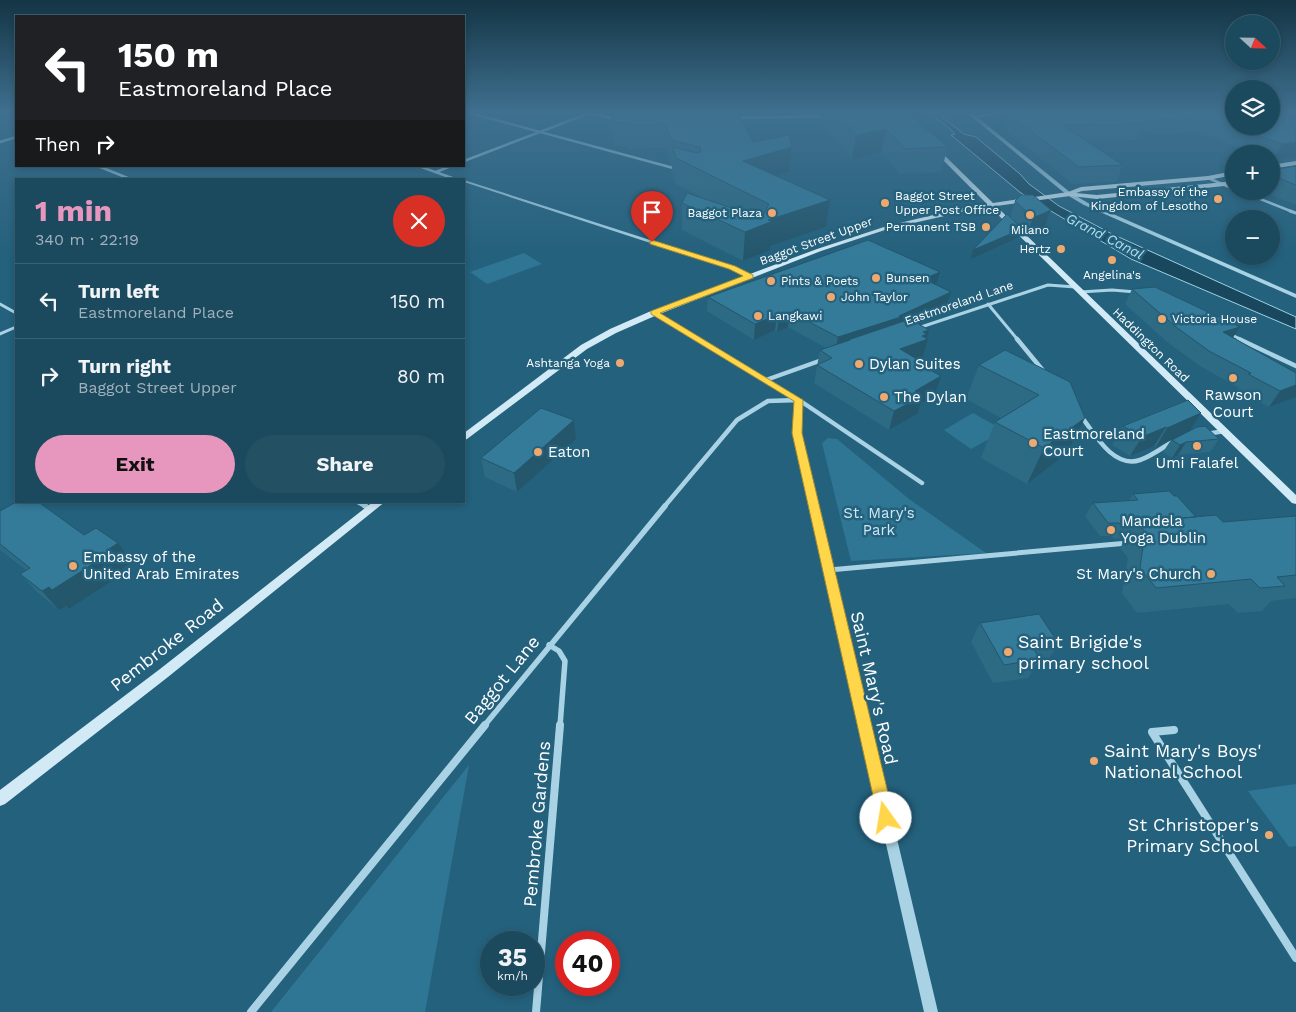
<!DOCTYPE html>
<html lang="en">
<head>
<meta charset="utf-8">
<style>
  body { margin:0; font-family:"Work Sans",sans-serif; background:#245064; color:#f1f3f6; height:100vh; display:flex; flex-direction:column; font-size:19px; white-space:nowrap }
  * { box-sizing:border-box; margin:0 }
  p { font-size:16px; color:#a0b2bc }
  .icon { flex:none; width:28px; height:28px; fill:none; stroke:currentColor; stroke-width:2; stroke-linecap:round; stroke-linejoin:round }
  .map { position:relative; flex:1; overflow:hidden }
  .drawer { position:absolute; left:15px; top:178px; width:450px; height:325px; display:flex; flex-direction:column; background:#1b495e; border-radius:0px; box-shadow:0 2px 8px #0003,0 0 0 1px #396173 }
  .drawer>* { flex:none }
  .banner { position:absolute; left:15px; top:15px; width:450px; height:152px; border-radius:0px; box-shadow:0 2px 8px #0003,0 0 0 1px #396173; background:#202124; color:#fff; overflow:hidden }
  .needle { width:32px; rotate:112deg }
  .controls { position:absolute; left:1225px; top:15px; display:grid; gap:10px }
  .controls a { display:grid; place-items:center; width:55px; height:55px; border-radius:50%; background:#1b495e; box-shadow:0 2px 8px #0003,0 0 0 1px #396173; font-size:25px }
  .speed { position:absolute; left:480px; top:931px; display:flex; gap:10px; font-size:25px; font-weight:700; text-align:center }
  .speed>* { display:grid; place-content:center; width:65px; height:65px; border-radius:50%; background:#1b495e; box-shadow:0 2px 8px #0003,0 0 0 1px #396173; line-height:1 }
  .speed small { font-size:12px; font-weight:400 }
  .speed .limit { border:8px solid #d22; background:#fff; color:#111 }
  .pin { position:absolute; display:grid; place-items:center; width:42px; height:42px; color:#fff; margin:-51px -21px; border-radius:50% 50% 50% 0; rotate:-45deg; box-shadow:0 0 5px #0007 }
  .pin .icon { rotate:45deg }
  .me { position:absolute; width:55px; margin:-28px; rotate:347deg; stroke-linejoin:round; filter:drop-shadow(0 0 4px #0008) }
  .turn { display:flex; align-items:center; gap:18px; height:105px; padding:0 20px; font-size:22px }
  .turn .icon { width:65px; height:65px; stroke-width:2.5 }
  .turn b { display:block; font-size:35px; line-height:42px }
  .then { display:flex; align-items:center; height:48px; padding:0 20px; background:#0003; gap:10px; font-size:19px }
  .round { display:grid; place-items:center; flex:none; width:52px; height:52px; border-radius:26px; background:#245064 }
  .overview { display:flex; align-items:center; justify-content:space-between; height:85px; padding:0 20px }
  h1 { font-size:30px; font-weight:700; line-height:38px; color:#e797bd }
  .button { display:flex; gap:10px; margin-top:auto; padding:10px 20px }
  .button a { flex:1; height:58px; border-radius:30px; background:#e797bd; color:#111; font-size:20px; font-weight:700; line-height:58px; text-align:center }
  .button a+a { background:#245064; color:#f1f3f6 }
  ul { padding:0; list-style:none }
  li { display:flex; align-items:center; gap:15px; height:75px; padding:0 20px; border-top:1px solid #396173 }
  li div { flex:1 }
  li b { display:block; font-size:19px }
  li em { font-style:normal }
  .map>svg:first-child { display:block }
  .green { fill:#2f7694 }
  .water { fill:#19475d; stroke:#9dd2e6 }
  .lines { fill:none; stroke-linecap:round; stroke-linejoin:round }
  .pedestrian { stroke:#a9d3e5; stroke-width:5 }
  .minor-far4 { stroke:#a9d3e5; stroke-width:2.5 }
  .minor-far3 { stroke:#a9d3e5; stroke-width:3 }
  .minor-far2 { stroke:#a9d3e5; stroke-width:4.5 }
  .minor-far1 { stroke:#a9d3e5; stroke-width:5.5 }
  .minor { stroke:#a9d3e5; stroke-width:8 }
  .tertiary { fill:#a9d3e5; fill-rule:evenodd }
  .secondary { fill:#d2eaf5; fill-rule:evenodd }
  .wall { fill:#2d6a84 }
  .shaded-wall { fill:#24566c }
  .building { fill:#347b9a; stroke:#24566c }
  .route { fill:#ffd54a; stroke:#a68a30 }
  .poi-dot { fill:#efa86d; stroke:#24617d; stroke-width:2 }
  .labels { text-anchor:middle; stroke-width:5; stroke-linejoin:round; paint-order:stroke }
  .far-poi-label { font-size:12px; fill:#fff; stroke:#24617d; text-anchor:start }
  .far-street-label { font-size:12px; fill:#fff; stroke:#24617d }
  .far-water-label { font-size:14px; font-style:italic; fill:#b4dded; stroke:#24617d }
  .poi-label { font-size:15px; fill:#fff; stroke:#24617d; text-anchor:start }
  .park-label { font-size:15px; fill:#cce8f4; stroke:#24617d }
  .near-poi-label { font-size:18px; fill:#fff; stroke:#24617d; text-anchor:start }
  .near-street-label { font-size:18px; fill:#fff; stroke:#24617d }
</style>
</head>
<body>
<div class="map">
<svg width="1296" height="1012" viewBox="0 0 1296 1012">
  <rect width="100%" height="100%" fill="#24617d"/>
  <path class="green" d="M524,253l18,11 -55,20 -17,-12z
    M973,413l23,13 2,8 -27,15 -27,-19z
    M828,438l9,1 72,60 77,54 -135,8 -29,-118z
    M469,765l-44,247h-154z
    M1296,784v62l-7,1 -41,-56z"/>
  <path class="water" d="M928,113h14l1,5 21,16 12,3 44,37 9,10 30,22 53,28 184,83v12l-165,-70 -110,-66 -70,-58 4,-1c-8,-9 -17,-15 -27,-21z"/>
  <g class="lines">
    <path class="pedestrian" d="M829,570l299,-27"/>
    <path class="minor-far4" d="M470,113l207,56
      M586,113l31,6
      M975,117l19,-4
      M733,118l94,-2
      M0,142l16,-5
      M464,161l123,-47
      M98,166l32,13
      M436,172l15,-6
      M1208,178l26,11
      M1240,191l53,21"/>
    <path class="minor-far3" d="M1290,211l6,2
      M1080,292l32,-2 24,2
      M0,304l16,9
      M988,304l30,36
      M918,328l130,-43 27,2
      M1228,333l14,7
      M0,334l16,-7"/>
    <path class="minor-far2" d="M1017,339l28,34
      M1239,339l57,27
      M766,380l56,-20
      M1081,416c13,17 32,53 59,44 12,-4 23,-13 34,-19
      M1207,434l17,-3
      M356,501l11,6
      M664,507l73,-87 31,-19 31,-1 123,83"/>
    <path class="minor-far1" d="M365,506l5,3
      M549,645l10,6 6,10 -5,65
      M484,726l181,-220"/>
    <path class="minor" d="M1174,730l-22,2 144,226
      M251,1012l234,-287
      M536,1012l24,-287"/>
    <path class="tertiary" d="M967,113h5l99,80 17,10 208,91v4l-212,-93 -17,-10z
      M415,166h7l37,13h-8z
      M464,180l270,87 19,10 -5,1 -18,-9 -266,-87z
      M654,311l149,89 -2,33 137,579h-14l-131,-579 2,-32 -143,-87 -1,-1z"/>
    <path class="secondary" d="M933,148h4l56,55 75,-11 13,-5 127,-11 26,-5v4l-26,5 -126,11 -6,2 21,2 137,-14v4l-137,14 -27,-3 -74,10 300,289v9l-4,-1 -302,-296 -23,4 -76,17 -70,23 -164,64 -41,18 -29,16 -120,90 -3,1v-7l117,-88 29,-16 41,-18 166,-62 70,-23 80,-19 20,-3 -54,-54z
      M1296,161v4l-25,4v-4z
      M374,501h12l-218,176 -163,127 -5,2v-16l160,-121z"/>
  </g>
  <path class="wall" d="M611,113h127l15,29 39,5 -3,25 -12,4 53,24 -4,27 -56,19v4l-27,11 -61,-31v-27l21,-5 -27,-14 -4,-12v-7l-2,-1 -4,-16 -37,1v-3h-15l-3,-19z
    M822,113h85l41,34 -7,25 -41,2 -19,-22 -29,7 -31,-37z
    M1010,113h224l62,7v37l-23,3h-2v-6h-16l-59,-22 -39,3 -15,-7 -5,12 -52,1 38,24 -7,17 -43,2 -69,-55 4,-15z
    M1296,166v39l-34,-14h9v-21z
    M1015,201l36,9 -6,16 -18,8 -17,-17z
    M936,285l15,7 -4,14 -32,16 12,16 1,1 -5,18 -6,2 3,2 -1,3 22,12 -6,19 -14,8 -4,11 -28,16 -75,-47 6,-33 6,-2 -38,-21 -11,5 -2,-2 -21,10 -47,-29 1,-14z
    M1132,289l101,49 63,35v24l-27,10 -32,-17 2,-2 -39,-22 -33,-24 -42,-38z
    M979,365l91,17 -3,71 -40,31 -46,-26 14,-36 6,-4 -35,-19z
    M1163,409l27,22 29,8 -9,13 -32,3 -6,3 -9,-6 8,-12 -15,7 -2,-1 -24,10 -18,-11 11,-19z
    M574,420l2,19 -59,53 -32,-15 -4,-19z
    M1133,494l41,2 22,21 27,5 73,-6v82l-25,3 -9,10 -24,2 -9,-9 -92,9 -15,-20 6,-35 -8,-10 6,-10 -12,1 -3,-3h-11l-15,-20 8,-13 36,-3z
    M0,511l84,24 48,27 -10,7 2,4 -55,36 -3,-3 -7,4 -21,-17 -18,-19 6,-4 -26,-20z
    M980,623l79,21 -13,19 -9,1 -9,14 -35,5 -22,-41z"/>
  <path class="shaded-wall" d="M886,129l-5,23 -29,7 4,-24z
    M1296,142v15l-23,3 9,-16z
    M792,147l-3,25 -48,14 2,-25z
    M830,200l-4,27 -56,19v4l-27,11 2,-29 23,-12z
    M1051,210l-6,16 -18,8 6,-16z
    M1022,229l-3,8 -48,22 2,-9z
    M940,272l-4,14 -12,-7z
    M951,292l-4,14 -49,24 -48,10h-2l-1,9 -12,3 3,-15 61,-21z
    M790,312l-2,15 -11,5 2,-15z
    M777,315l-2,15 -21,10 1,-16z
    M1240,327l-10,15 -7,-10z
    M929,330l-3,10 2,-1 -5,18 -28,10 5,-18 23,-17z
    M941,376l-6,19 -14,8 -4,11 -28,16 5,-19 21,-20z
    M1296,385v12l-27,10 11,-16z
    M1201,413l-12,19 -33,15 11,-19z
    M1085,418l-18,35 -40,31 17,-36z
    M574,420l2,19 -59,53 -3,-19z
    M1166,427l-12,19 -24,10 12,-19z
    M1186,442l-8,13 -6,3 8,-13z
    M118,543l14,19 -10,7 2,4 -55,36 -17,-19 54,-39z
    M49,587l17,19 -7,4 -17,-19z"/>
  <path class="building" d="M612,113h126l15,29 36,-7 3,12 -49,14 87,39 -62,20 5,1 -28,11 -63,-29 5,-10 75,25 7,-14 -93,-46 -3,-11 25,6 3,-2 -1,-4 -29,-7 -5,-16 -37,1v-3l-16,1z
    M836,113h71l41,34 -43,2 -19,-20 -30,6z
    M1010,113h135l-2,11 -81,1 61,40 -44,2 -71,-53z
    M1149,113h85v13h37v-11l25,5v22l-14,2 -79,-28 -39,3z
    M1296,166v19l-25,-10v-5z
    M1021,195h12l18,15 -18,8 -18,-17z
    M1007,214l15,15 -49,21z
    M868,240l72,32 -16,7 27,13 -52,24 2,1 -63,20 -48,-25 -11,5 -2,-2 -22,9 -47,-27z
    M1155,287l85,40 -17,5 73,41v12l-16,6 -32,-17 3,-1 -42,-22 -33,-24 -44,-38z
    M910,319l19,11 -6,2 4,2 -5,2 6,3 -28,10 20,12 -3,2 24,13 -26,15 8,5 -29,15 -77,-46 15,-7 -12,-8 30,-10h-2z
    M1005,350l65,32 15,36 -41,30 -49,-26 44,-27 -60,-30z
    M1188,400l13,13 -34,15 -1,-1 -24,10 -19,-11z
    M541,408l33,12 -60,53 -33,-15z
    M1205,426l14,13 -33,3 -6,3 -8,-5 25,-13z
    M1169,491l5,5h3l19,21 -59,5 -2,3 -13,1 -3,-3h-11l-15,-20 45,-3 -5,-6z
    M18,501h19l47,34 12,-7 22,15 -12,8 4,2 -58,37 -3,-3 -7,4 -22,-17 10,-6 -30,-24v-33z
    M1216,515l7,7 73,-6v59l-19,2 8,9 -25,2 -9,-9 -95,9 -16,-20 5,-36 -8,-10z
    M1039,614l20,30 -26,4 7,11 -36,6 -24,-42z"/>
  <linearGradient id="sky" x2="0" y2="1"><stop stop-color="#143545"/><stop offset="0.44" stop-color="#3f708f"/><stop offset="1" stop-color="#3f708f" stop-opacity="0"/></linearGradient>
  <rect width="1296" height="255" fill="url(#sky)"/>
  <path class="route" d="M652,240l83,26 18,9v3l-93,35 143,87 -1,33 92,385 -2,6 -6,2 -6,-2 -2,-6 -86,-385 2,-32 -143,-87v-3l92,-35 -14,-7 -79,-25v-3z"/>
  <g class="poi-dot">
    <circle cx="1218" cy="199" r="5"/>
    <circle cx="885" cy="203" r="5"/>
    <circle cx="772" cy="213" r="5"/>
    <circle cx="1030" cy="215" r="5"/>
    <circle cx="986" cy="227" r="5"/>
    <circle cx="1061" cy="249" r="5"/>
    <circle cx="1112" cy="260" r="5"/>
    <circle cx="876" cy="278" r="5"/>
    <circle cx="771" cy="281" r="5"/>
    <circle cx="831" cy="297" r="5"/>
    <circle cx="758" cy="316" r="5"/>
    <circle cx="1162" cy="319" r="5"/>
    <circle cx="620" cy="363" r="5"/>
    <circle cx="859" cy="364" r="5"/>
    <circle cx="1233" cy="378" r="5"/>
    <circle cx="884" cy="397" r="5"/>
    <circle cx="1033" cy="443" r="5"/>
    <circle cx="1197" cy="446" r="5"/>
    <circle cx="538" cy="452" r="5"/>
    <circle cx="1111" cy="530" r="5"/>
    <circle cx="73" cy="566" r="5"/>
    <circle cx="1211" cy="574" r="5"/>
    <circle cx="1008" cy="652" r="5"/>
    <circle cx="1094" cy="761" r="5"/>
    <circle cx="1269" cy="835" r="5"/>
  </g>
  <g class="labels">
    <g class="far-poi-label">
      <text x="1208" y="196" text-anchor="end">Embassy of the<tspan x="1208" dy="14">Kingdom of Lesotho</tspan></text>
      <text x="895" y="200">Baggot Street<tspan x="895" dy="14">Upper Post Office</tspan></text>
      <text x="762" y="217" text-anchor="end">Baggot Plaza</text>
      <text x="976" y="231" text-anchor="end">Permanent TSB</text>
      <text x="1030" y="234" text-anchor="middle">Milano</text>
      <text x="1051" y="253" text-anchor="end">Hertz</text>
      <text x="1112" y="279" text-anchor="middle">Angelina's</text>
      <text x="886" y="282">Bunsen</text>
      <text x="781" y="285">Pints &amp; Poets</text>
      <text x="841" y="301">John Taylor</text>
      <text x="768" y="320">Langkawi</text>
      <text x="1172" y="323">Victoria House</text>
      <text x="610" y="367" text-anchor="end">Ashtanga Yoga</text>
    </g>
    <g class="far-street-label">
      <text transform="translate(816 241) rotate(-20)" y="4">Baggot Street Upper</text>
      <text transform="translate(959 303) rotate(-19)" y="4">Eastmoreland Lane</text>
      <text transform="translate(1151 345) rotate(44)" y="4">Haddington Road</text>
    </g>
    <g class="far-water-label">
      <text transform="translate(1105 236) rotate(27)" y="5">Grand Canal</text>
    </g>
    <g class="poi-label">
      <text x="869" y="369">Dylan Suites</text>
      <text x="1233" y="400" text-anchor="middle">Rawson<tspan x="1233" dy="17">Court</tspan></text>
      <text x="894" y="402">The Dylan</text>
      <text x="1043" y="439">Eastmoreland<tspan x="1043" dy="17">Court</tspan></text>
      <text x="548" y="457">Eaton</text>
      <text x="1197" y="468" text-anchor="middle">Umi Falafel</text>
      <text x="1121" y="526">Mandela<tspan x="1121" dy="17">Yoga Dublin</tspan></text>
      <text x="83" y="562">Embassy of the<tspan x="83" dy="17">United Arab Emirates</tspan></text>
      <text x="1201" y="579" text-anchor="end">St Mary's Church</text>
    </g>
    <g class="park-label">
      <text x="879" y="518">St. Mary's<tspan x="879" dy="17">Park</tspan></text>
    </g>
    <g class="near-poi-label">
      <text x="1018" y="648">Saint Brigide's<tspan x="1018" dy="21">primary school</tspan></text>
      <text x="1104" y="757">Saint Mary's Boys'<tspan x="1104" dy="21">National School</tspan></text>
      <text x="1259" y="831" text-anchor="end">St Christoper's<tspan x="1259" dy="21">Primary School</tspan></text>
    </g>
    <g class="near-street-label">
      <text transform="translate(167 645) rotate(-38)" y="6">Pembroke Road</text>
      <text transform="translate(502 680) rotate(-51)" y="6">Baggot Lane</text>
      <text transform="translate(874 688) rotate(77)" y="6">Saint Mary's Road</text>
      <text transform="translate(537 824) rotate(-85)" y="6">Pembroke Gardens</text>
    </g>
  </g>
</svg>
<div class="controls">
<a><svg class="needle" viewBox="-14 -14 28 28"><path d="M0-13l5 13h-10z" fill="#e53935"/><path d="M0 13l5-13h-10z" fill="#a0b2bc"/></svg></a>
<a><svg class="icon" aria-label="layers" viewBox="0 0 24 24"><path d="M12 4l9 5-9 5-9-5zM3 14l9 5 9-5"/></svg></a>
<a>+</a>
<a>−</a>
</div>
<div class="speed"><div>35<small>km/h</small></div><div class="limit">40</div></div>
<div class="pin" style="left:652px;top:242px;background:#d93025"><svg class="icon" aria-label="arrive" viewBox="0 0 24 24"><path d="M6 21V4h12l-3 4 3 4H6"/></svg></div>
<svg class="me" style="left:886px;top:818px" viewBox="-20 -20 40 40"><circle r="19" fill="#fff"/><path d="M0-13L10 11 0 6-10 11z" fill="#ffd54a"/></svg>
<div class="banner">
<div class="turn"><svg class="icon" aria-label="left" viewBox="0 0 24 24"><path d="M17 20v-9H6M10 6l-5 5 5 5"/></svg><div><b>150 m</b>Eastmoreland Place</div></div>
<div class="then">Then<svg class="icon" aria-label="right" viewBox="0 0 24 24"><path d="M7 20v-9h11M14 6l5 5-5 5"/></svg></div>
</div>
<section class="drawer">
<div class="overview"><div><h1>1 min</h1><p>340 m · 22:19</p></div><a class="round" style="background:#d93025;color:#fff"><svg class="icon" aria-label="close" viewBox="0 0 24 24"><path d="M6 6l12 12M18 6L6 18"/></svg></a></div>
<ul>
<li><svg class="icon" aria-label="left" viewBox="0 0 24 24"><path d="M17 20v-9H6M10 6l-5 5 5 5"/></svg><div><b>Turn left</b><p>Eastmoreland Place</p></div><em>150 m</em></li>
<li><svg class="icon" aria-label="right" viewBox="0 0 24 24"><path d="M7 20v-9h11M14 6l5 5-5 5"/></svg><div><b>Turn right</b><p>Baggot Street Upper</p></div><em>80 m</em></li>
</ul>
<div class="button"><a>Exit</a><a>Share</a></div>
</section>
</div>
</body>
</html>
